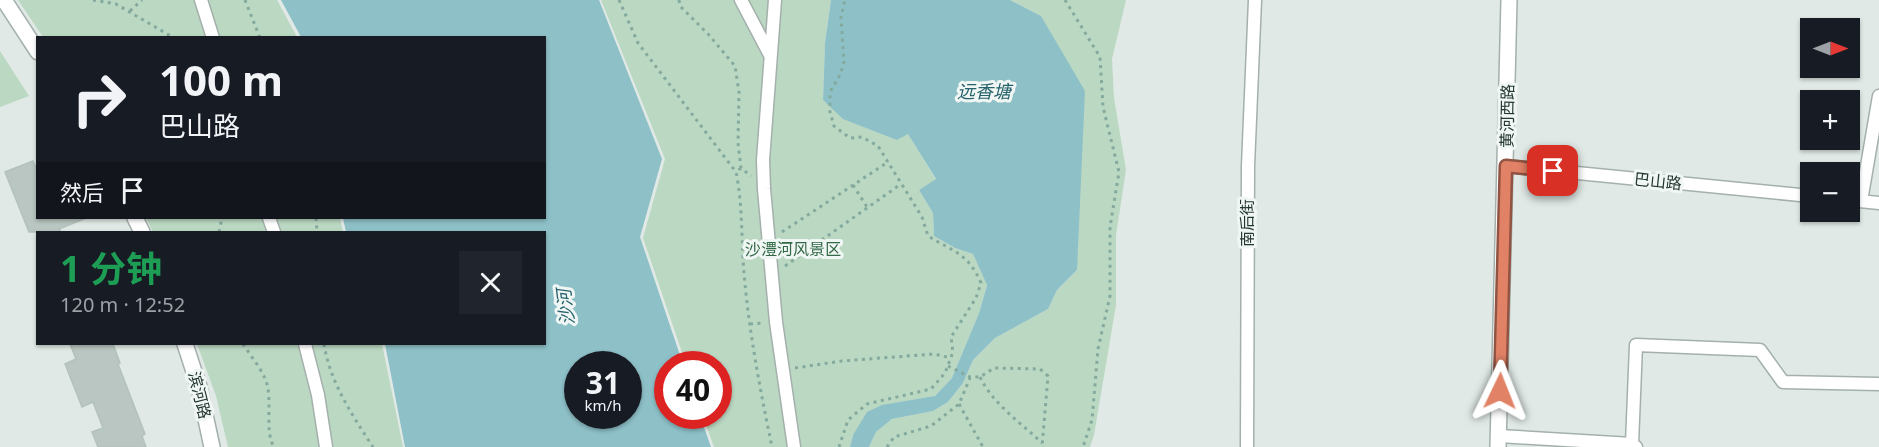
<!DOCTYPE html>
<html lang="zh">
<head>
<meta charset="utf-8">
<style>
  body { margin:0; font-family:"Noto Sans","Noto Sans SC",sans-serif; background:#20242c; color:#f1f3f6; height:100vh; display:flex; flex-direction:column; font-size:22px; white-space:nowrap }
  * { box-sizing:border-box; margin:0 }
  p { font-size:20px; color:#9ea1a6 }
  .icon { flex:none; width:33px; height:33px; fill:none; stroke:currentColor; stroke-width:2; stroke-linecap:round; stroke-linejoin:round }
  .map { position:relative; flex:1; overflow:hidden }
  .sheet { position:absolute; left:36px; top:231px; width:510px; height:114px; display:flex; flex-direction:column; background:#171b24; border-radius:0px; box-shadow:0 2px 4px #0004 }
  .sheet>* { flex:none }
  .top-card { position:absolute; left:36px; top:36px; width:510px; height:183px; border-radius:0px; box-shadow:0 2px 4px #0004; background:#171b24; color:#f1f3f6; overflow:hidden }
  .needle { width:39px; rotate:90deg }
  .controls { position:absolute; left:1800px; top:18px; display:grid; gap:12px }
  .controls a { display:grid; place-items:center; width:60px; height:60px; border-radius:0px; background:#171b24; box-shadow:0 2px 4px #0004; font-size:30px }
  .speed { position:absolute; left:564px; top:351px; display:flex; gap:12px; font-size:30px; font-weight:700; text-align:center }
  .speed>* { display:grid; place-content:center; width:78px; height:78px; border-radius:50%; background:#171b24; box-shadow:0 2px 4px #0004; line-height:1 }
  .speed small { font-size:15px; font-weight:400 }
  .speed .limit { border:9px solid #d22; background:#fff; color:#111 }
  .pin { position:absolute; display:grid; place-items:center; width:51px; height:51px; color:#fff; margin:-26px; border-radius:12px; box-shadow:0 3px 9px #0006 }
  .me { position:absolute; width:66px; margin:-33px; rotate:2deg; stroke-linejoin:round; filter:drop-shadow(0 0 4px #0008) }
  .turn { display:flex; align-items:center; gap:21px; height:126px; padding:0 24px; font-size:27px }
  .turn .icon { width:78px; height:78px; stroke-width:2.5 }
  .turn b { display:block; font-size:42px; line-height:51px }
  .then { display:flex; align-items:center; height:57px; padding:0 24px; background:#0003; gap:12px; font-size:22px }
  .round { display:grid; place-items:center; flex:none; width:63px; height:63px; border-radius:0px; background:#20242c }
  .headline { display:flex; align-items:center; justify-content:space-between; height:102px; padding:0 24px }
  h1 { font-size:36px; font-weight:700; line-height:45px; color:#1e9e55 }
  .map>svg:first-child { display:block }
  .green { fill:#bbd8c3 }
  .water { fill:#8ec0c8; fill-rule:evenodd }
  .building { fill:#b9c6c1; stroke:#b3c2bc; stroke-width:1.5 }
  .lines { fill:none; stroke-linecap:round; stroke-linejoin:round }
  .minor-casing { stroke:#a4b0ac; stroke-width:15 }
  .tertiary-casing { stroke:#a4b0ac; stroke-width:18 }
  .path { stroke:#84a99d; stroke-width:3; stroke-dasharray:3 4.5; stroke-linecap:butt }
  .minor { stroke:#fff; stroke-width:12 }
  .tertiary { stroke:#fff; stroke-width:15 }
  .route-casing { stroke:#925442; stroke-width:15 }
  .route { stroke:#e18266; stroke-width:10 }
  .labels { text-anchor:middle; stroke-width:6; stroke-linejoin:round; paint-order:stroke }
  .street-label { font-size:16px; fill:#233732; stroke:#f0f6f3 }
  .park-label { font-size:16px; fill:#326946; stroke:#f0f6f3 }
  .water-label { font-size:18px; font-style:italic; fill:#24616c; stroke:#f0f6f3 }
</style>
</head>
<body>
<div class="map">
<svg width="1879" height="447" viewBox="0 0 1879 447">
  <rect width="100%" height="100%" fill="#e0e9e5"/>
  <path class="green" d="M18,0h259l20,37h-254z
    M601,0h230l-6,43 -2,57 74,40 11,-7 28,47 -17,10 14,23 1,23 21,12 18,6 14,30 -8,29 -27,65 -17,18 -18,5 -64,34 -3,12h-136l-11,-31h15v-52h-32l-43,-126 22,-79z
    M1010,0h116l-14,59 2,39 12,72 -10,65v70l-22,130 -4,12h-221l7,-15 16,-13 41,-8 15,-9 15,-19 10,-23 22,-22 53,-29 9,-19 20,-20 -36,-254z
    M0,51l29,45 -29,11z
    M146,218h194l3,14h-190z
    M197,344h185l21,103h-175l-12,-51z"/>
  <path class="water" d="M281,0h318l63,159 -22,78 43,127h-15v52h32l11,31h-306l-20,-103h159v-112h-198l-3,-14h201v-180l-243,-1zM578,364h50v52h-50z
    M831,0h179l31,16 44,75 -8,179 -20,20 -9,19 -53,29 -22,22 -10,23 -15,19 -15,9 -41,8 -16,13 -7,15h-19l3,-12 14,-23 15,-7 53,-9 17,-18 27,-65 8,-28 -14,-31 -18,-6 -21,-12 -1,-23 -14,-23 17,-11 -28,-45 -11,6 -54,-21 -20,-19 2,-57z"/>
  <path class="building" d="M33,161l5,11v46h48l-27,11 2,3h-32l-24,-60z
    M70,344h43l7,19 -2,1 27,70 -3,2 4,11h-48l-6,-15 11,-4 -10,-26 -11,5 -17,-43 11,-5z"/>
  <g class="lines">
    <defs>
      <path id="minor" d="M201,0l12,38
        M741,0l29,55
        M775,0l-12,160 1,29 12,133 18,125
        M1506,166l304,30
        M1850,200l29,3
        M1861,201l18,-105
        M269,218l5,14
        M305,344l13,51 8,52
        M1499,436l133,8 4,3
        M1632,444l4,-99 124,5 23,32 96,2
        M1247,447l1,-281 7,-166"/>
      <path id="tertiary" d="M4,0l34,52
        M135,218l7,14
        M185,344l14,43 13,60
        M1498,447l11,-447"/>
    </defs>
    <use href="#minor" class="minor-casing"/>
    <use href="#tertiary" class="tertiary-casing"/>
    <path class="path" d="M93,0l23,4 58,34
      M245,0l15,38
      M619,0l19,43 98,129
      M679,0l1,6 29,29 26,31 4,26 -1,51 3,25 10,8
      M1065,0l35,57 3,50 16,65 -9,55v69l-12,53 -6,71 -9,27
      M130,11l12,-11
      M741,168l-5,4c7,34 5,67 8,101 5,59 16,116 28,174
      M853,185l14,22
      M316,218l1,14
      M219,232l3,-14
      M782,232l106,-70
      M785,266l116,-82
      M750,324l13,-1
      M243,344c7,11 18,24 23,37 7,19 -2,50 8,66
      M324,344c6,38 28,71 49,103
      M948,366l22,11h10l14,-9 46,1 8,7 -6,71
      M795,368l47,-7 92,-7 17,4
      M980,377c13,27 40,45 62,66
      M959,404l24,43
      M839,447l9,-27 19,-16 64,-15 14,-16 8,-21 -2,-15 25,-39 5,-15c-13,-30 -27,-31 -53,-47l-6,-19 -44,-71 -16,-9 -12,1 -16,-12 -4,-14v-20l10,-17 4,-13 -3,-45 4,-17
      M887,447l7,-10 37,-11 28,-22 11,-26"/>
    <use href="#minor" class="minor"/>
    <use href="#tertiary" class="tertiary"/>
  </g>
  <g class="lines">
    <defs>
      <path id="route" d="M1500,391l6,-225 47,5"/>
    </defs>
    <use href="#route" class="route-casing"/>
    <use href="#route" class="route"/>
  </g>
  <g class="labels">
    <g class="street-label">
      <text transform="translate(1507 116) rotate(-89)" y="6">黄河西路</text>
      <text transform="translate(1658 181) rotate(6)" y="6">巴山路</text>
      <text transform="translate(1247 223) rotate(-90)" y="6">南后街</text>
      <text transform="translate(200 395) rotate(76)" y="6">滨河路</text>
    </g>
    <g class="park-label">
      <text x="793" y="255">沙澧河风景区</text>
    </g>
    <g class="water-label">
      <text x="984" y="98">远香塘</text>
      <text transform="translate(566 307) rotate(-97)" y="6">沙河</text>
    </g>
  </g>
</svg>
<div class="controls">
<a><svg class="needle" viewBox="-14 -14 28 28"><path d="M0-13l5 13h-10z" fill="#e53935"/><path d="M0 13l5-13h-10z" fill="#9ea1a6"/></svg></a>
<a>+</a>
<a>−</a>
</div>
<div class="speed"><div>31<small>km/h</small></div><div class="limit">40</div></div>
<div class="pin" style="left:1553px;top:171px;background:#d93025"><svg class="icon" aria-label="arrive" viewBox="0 0 24 24"><path d="M6 21V4h12l-3 4 3 4H6"/></svg></div>
<svg class="me" style="left:1500px;top:391px" viewBox="-20 -20 40 40"><path d="M0-17L14 15 0 8-14 15z" fill="#e18266" stroke="#fff" stroke-width="4"/></svg>
<div class="top-card">
<div class="turn"><svg class="icon" aria-label="right" viewBox="0 0 24 24"><path d="M7 20v-9h11M14 6l5 5-5 5"/></svg><div><b>100 m</b>巴山路</div></div>
<div class="then">然后<svg class="icon" aria-label="arrive" viewBox="0 0 24 24"><path d="M6 21V4h12l-3 4 3 4H6"/></svg></div>
</div>
<section class="sheet">
<div class="headline"><div><h1>1 分钟</h1><p>120 m · 12:52</p></div><a class="round"><svg class="icon" aria-label="close" viewBox="0 0 24 24"><path d="M6 6l12 12M18 6L6 18"/></svg></a></div>
</section>
</div>
</body>
</html>
